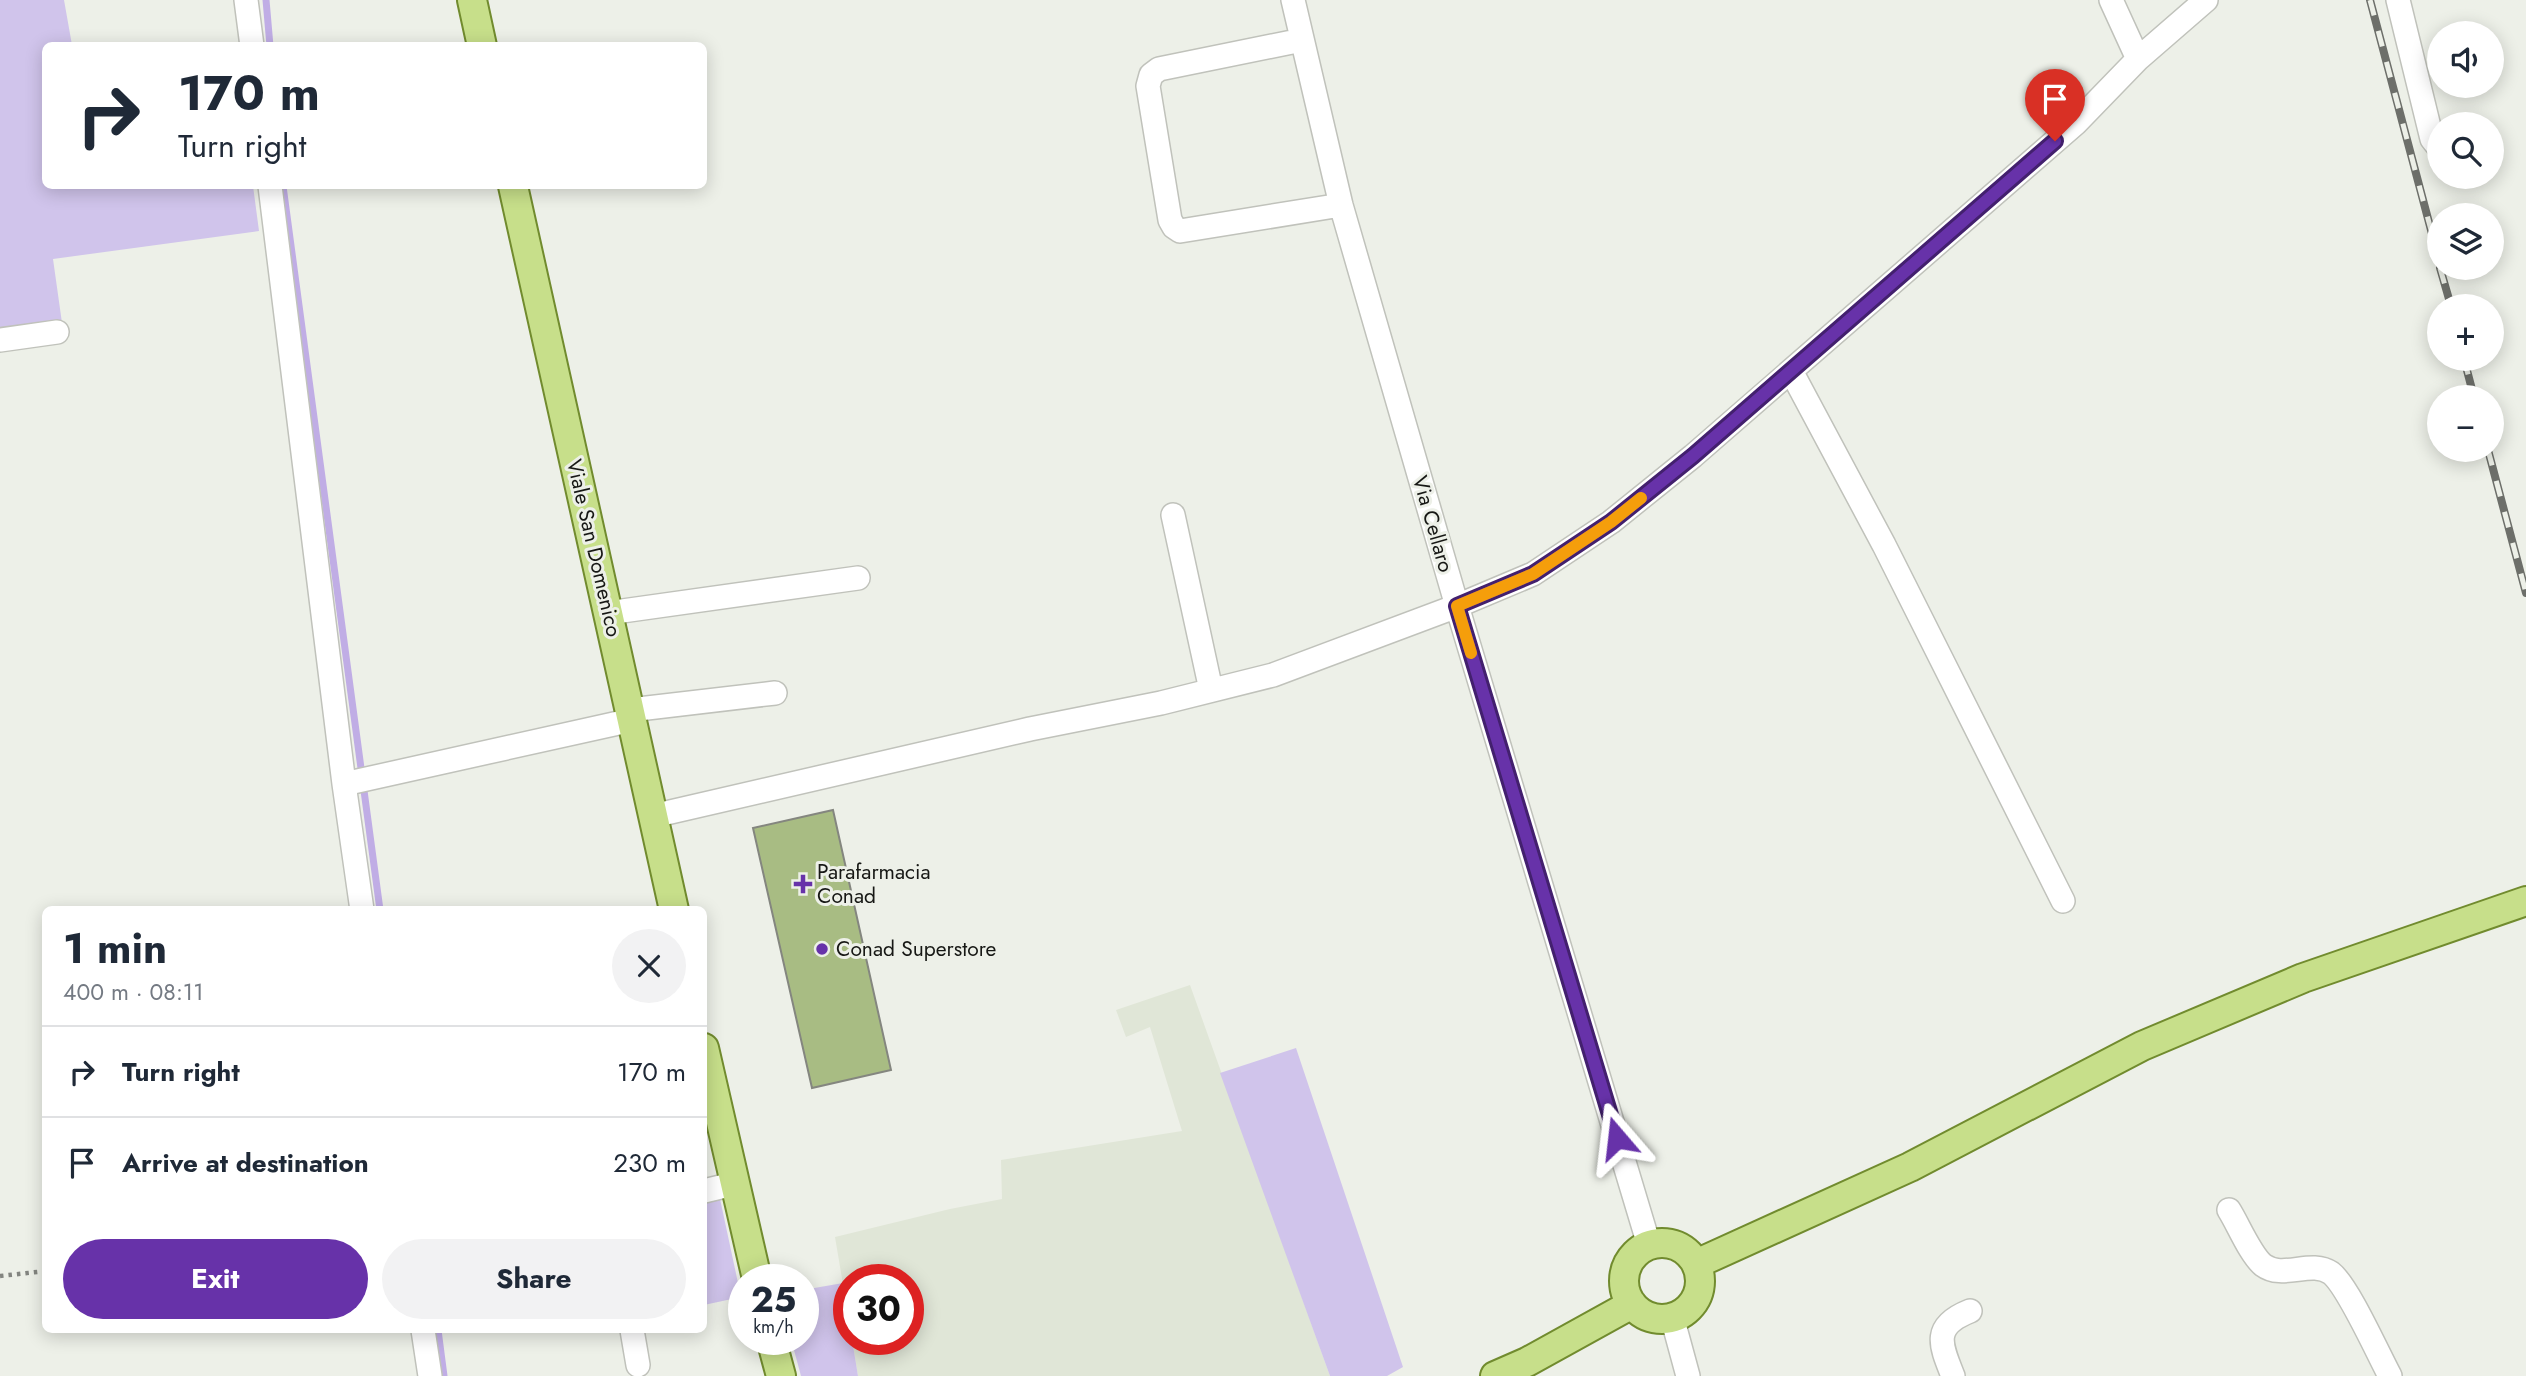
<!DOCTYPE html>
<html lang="en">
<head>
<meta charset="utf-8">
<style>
  body { margin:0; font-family:Jost,sans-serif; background:#f2f2f3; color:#1f2937; height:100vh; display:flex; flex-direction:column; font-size:26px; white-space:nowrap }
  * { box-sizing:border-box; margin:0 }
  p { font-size:23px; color:#747a83 }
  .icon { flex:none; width:38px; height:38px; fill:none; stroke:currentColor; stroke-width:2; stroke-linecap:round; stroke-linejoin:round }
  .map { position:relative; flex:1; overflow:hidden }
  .sheet { position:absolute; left:42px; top:906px; width:665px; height:427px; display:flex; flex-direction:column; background:#fff; border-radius:10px; box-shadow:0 4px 18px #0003 }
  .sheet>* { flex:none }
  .guide { position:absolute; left:42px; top:42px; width:665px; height:147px; border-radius:10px; box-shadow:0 4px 18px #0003; background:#fff; color:#1f2937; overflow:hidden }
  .tools { position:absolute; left:2427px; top:21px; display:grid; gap:14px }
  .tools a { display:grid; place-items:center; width:77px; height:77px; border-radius:50%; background:#fff; box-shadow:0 4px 18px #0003; font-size:35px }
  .speed { position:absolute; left:728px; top:1264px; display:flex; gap:14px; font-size:35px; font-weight:700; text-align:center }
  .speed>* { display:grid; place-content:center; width:91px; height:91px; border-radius:50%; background:#fff; box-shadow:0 4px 18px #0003; line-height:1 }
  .speed small { font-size:18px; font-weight:400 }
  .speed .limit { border:10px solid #d22; background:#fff; color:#111 }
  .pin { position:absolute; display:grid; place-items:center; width:60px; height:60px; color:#fff; margin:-72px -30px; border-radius:50% 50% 50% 0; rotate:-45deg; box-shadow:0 0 7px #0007 }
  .pin .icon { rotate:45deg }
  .me { position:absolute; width:77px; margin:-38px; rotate:343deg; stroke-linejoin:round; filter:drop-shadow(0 0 5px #0008) }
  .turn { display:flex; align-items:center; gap:24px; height:147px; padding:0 21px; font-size:32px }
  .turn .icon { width:91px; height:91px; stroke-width:2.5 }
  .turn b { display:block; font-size:49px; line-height:60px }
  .round { display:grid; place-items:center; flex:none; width:74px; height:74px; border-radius:37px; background:#f2f2f3 }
  .headline { display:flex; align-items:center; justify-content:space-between; height:119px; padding:0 21px }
  h1 { font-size:42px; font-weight:700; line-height:52px }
  .action { display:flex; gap:14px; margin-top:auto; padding:14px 21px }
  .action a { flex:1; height:80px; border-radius:42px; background:#6732a9; color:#fff; font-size:28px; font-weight:700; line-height:80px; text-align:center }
  .action a+a { background:#f2f2f3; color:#1f2937 }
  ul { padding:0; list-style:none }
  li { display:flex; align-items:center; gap:21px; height:91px; padding:0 21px; border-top:2px solid #e0e1e3 }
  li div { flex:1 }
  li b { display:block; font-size:26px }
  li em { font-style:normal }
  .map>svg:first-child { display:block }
  .built { fill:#e0e6d7 }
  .green { fill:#d0c4eb }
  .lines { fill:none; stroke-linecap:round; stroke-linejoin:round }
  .stream { stroke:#c0ade5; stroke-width:7 }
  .building { fill:#a8bc83; stroke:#84867f; stroke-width:2 }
  .minor-casing { stroke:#c0c2bb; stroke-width:26 }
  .major-casing { stroke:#718b2e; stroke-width:32 }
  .path { stroke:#838580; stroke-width:4.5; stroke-dasharray:3.5 5; stroke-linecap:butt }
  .minor { stroke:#fff; stroke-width:23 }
  .major { stroke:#c7df8a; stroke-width:28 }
  .rail-casing { stroke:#6d6f6a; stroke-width:8 }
  .rail { stroke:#edf0e8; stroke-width:5; stroke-dasharray:16; stroke-linecap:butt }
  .route-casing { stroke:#43206e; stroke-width:18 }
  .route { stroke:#6732a9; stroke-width:12 }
  .slow { stroke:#f59e0b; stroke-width:12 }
  .poi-dot { fill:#6732a9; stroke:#edf0e8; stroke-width:2.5 }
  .labels { text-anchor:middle; stroke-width:6; stroke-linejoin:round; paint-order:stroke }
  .street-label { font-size:21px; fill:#171815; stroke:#edf0e8 }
  .poi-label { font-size:21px; fill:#171815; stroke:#edf0e8; text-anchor:start }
</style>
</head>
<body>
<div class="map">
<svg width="2526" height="1376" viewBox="0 0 2526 1376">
  <rect width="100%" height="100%" fill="#edf0e8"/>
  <path class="built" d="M1190,985l140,391h-472l-6,-37h56v-60h-59v41l-14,-83 115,-28 52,-10 -1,-39 181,-29 -32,-104 -24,10 -10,-27z"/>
  <path class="green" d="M0,0h64l8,45 -26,1v140h207l6,45 -206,28 9,64 -62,10z
    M1296,1048l107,319 -16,9h-57l-110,-303z
    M719,1194l22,103 -37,8v-107z
    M843,1283l6,37v19h3l6,37h-57l-10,-37h12v-49z"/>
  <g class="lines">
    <path class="stream" d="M266,0l4,46
      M283,186l97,724
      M438,1330l6,46"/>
  </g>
  <path class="building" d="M833,810l58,260 -79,18 -59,-260z"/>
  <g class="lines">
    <defs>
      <path id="minor" d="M246,0l6,46
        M1293,0l48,205 116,401 192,639
        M2111,0l27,59
        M2398,0l34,139 8,10
        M1302,40l-143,29 -8,6 -3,11 22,134 4,7 6,4 161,-26
        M270,186l74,598 18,126
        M0,340l57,-8
        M1791,371l93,174 179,356
        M1173,515l38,175
        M608,613l250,-35
        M630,710l145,-17
        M344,784l288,-64
        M653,816l377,-87 131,-26 112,-28 184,-69 76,-32 78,-52 82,-66 383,-333 62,-64 68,-59
        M704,1191l29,-7
        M2229,1210c9,14 21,44 34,55 20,15 48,-6 68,8 17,13 47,81 59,103
        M1672,1317l16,59
        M423,1330l7,46
        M632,1330l6,35
        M1953,1376c-13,-32 -21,-50 17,-65"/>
      <path id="major" d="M472,0l10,46
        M513,186l161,724
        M704,1048l53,231
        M1624 1281a38 38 0 1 1 76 0a38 38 0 1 1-76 0Z
        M1696,1264l214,-97 232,-121 161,-68 223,-77
        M771,1339l10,37
        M1495,1376l32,-14 105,-58"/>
    </defs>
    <use href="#minor" class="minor-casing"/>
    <use href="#major" class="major-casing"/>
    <path class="path" d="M0,1276l46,-5"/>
    <use href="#minor" class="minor"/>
    <use href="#major" class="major"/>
    <defs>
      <path id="rail" d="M2370,0l70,264
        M2440,268l11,38
        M2464,359l10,38
        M2488,450l38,143"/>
    </defs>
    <use href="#rail" class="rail-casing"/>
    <use href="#rail" class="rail"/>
  </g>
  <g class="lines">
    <defs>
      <path id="route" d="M1617,1138l-160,-532 76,-32 78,-52 82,-66 362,-315"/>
    </defs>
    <use href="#route" class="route-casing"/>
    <use href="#route" class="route"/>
    <path class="slow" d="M1471,653l-14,-47 76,-32 78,-52 30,-24"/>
  </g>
  <g class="poi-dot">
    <path d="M799.5 873.5h7v7h7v7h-7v7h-7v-7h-7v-7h7z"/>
    <circle cx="822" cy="949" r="7"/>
  </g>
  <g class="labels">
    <g class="street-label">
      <text transform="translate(1433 524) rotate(74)" y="7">Via Cellaro</text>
      <text transform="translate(594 548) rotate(77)" y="7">Viale San Domenico</text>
    </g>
    <g class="poi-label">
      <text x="817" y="879">Parafarmacia<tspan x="817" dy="24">Conad</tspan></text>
      <text x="836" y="956">Conad Superstore</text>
    </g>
  </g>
</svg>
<div class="tools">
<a><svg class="icon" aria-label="sound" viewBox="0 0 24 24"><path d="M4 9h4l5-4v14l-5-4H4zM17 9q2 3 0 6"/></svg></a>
<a><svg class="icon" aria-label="search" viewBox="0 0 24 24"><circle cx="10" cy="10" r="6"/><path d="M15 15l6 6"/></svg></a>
<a><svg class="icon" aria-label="layers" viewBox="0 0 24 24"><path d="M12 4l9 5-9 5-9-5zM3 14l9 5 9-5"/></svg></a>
<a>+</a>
<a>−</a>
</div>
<div class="speed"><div>25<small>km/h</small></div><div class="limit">30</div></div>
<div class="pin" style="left:2055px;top:141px;background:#d93025"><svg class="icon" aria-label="arrive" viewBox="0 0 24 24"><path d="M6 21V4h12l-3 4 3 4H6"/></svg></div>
<svg class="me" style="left:1617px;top:1138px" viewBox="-20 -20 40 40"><path d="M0-17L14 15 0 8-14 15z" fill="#6732a9" stroke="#fff" stroke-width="4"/></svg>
<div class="guide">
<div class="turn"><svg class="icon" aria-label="right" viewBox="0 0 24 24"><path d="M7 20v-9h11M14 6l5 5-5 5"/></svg><div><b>170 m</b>Turn right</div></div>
</div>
<section class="sheet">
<div class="headline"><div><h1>1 min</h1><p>400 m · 08:11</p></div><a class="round"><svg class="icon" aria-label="close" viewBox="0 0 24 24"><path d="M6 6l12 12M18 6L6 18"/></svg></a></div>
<ul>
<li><svg class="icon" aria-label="right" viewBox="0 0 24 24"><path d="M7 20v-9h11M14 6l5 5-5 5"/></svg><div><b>Turn right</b></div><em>170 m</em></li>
<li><svg class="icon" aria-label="arrive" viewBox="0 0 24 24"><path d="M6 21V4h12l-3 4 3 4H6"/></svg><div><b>Arrive at destination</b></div><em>230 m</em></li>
</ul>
<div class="action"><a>Exit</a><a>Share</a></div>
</section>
</div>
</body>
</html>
